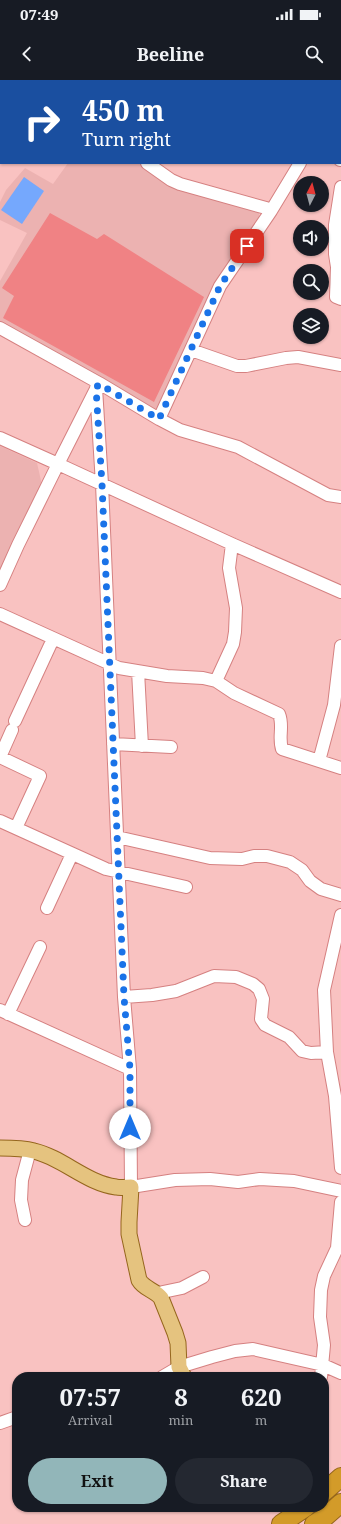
<!DOCTYPE html>
<html lang="en">
<head>
<meta charset="utf-8">
<style>
  body { margin:0; font-family:"Noto Serif",serif; background:#242831; color:#f1f3f6; height:100vh; display:flex; flex-direction:column; font-size:15px; white-space:nowrap }
  * { box-sizing:border-box; margin:0 }
  p { font-size:13px; color:#9ea1a6 }
  .icon { flex:none; width:22px; height:22px; fill:none; stroke:currentColor; stroke-width:2; stroke-linecap:round; stroke-linejoin:round }
  .map { position:relative; flex:1; overflow:hidden }
  .drawer { position:absolute; left:12px; top:1292px; width:317px; height:140px; display:flex; flex-direction:column; background:#171b24; border-radius:16px; box-shadow:0 1px 3px #0004 }
  .drawer>* { flex:none }
  .guide { position:absolute; left:0px; top:0px; width:341px; height:84px; box-shadow:0 1px 3px #0004; background:#1a4fa0; color:#fff; overflow:hidden }
  .needle { width:26px; rotate:6deg }
  .controls { position:absolute; left:293px; top:96px; display:grid; gap:8px }
  .controls a { display:grid; place-items:center; width:36px; height:36px; border-radius:50%; background:#171b24; box-shadow:0 1px 3px #0004; font-size:20px }
  .pin { position:absolute; display:grid; place-items:center; width:34px; height:34px; color:#fff; margin:-17px; border-radius:8px; box-shadow:0 2px 6px #0006 }
  .me { position:absolute; width:44px; margin:-22px; rotate:0deg; stroke-linejoin:round; filter:drop-shadow(0 0 3px #0008) }
  .turn { display:flex; align-items:center; gap:14px; height:84px; padding:0 16px; font-size:18px }
  .turn .icon { width:52px; height:52px; stroke-width:2.5 }
  .turn b { display:block; font-size:28px; line-height:34px }
  .eta { display:flex; justify-content:space-evenly; align-items:center; height:68px; text-align:center }
  .eta b { font-size:24px; font-weight:700; line-height:28px }
  .cta { display:flex; gap:8px; margin-top:auto; padding:8px 16px }
  .cta a { flex:1; height:46px; border-radius:24px; background:#92b6b9; color:#111; font-size:16px; font-weight:700; line-height:46px; text-align:center }
  .cta a+a { background:#242831; color:#f1f3f6 }
  .status { display:flex; justify-content:space-between; align-items:center; height:28px; padding:0 20px; background:#171b24; direction:ltr }
  .status svg { height:11px; fill:currentColor }
  header { display:flex; justify-content:space-between; align-items:center; height:52px; padding:0 16px; background:#171b24; font-size:18px; font-weight:700 }
  .map>svg:first-child { display:block }
  .built { fill:#ecb2b1 }
  .green { fill:#f08284 }
  .water { fill:#75a8fd }
  .lines { fill:none; stroke-linecap:round; stroke-linejoin:round }
  .minor-casing { stroke:#d58181; stroke-width:14 }
  .major-casing { stroke:#95661d; stroke-width:17 }
  .highway-casing { stroke:#95661d; stroke-width:20 }
  .minor { stroke:#fff; stroke-width:12 }
  .major { stroke:#e5c37f; stroke-width:15 }
  .highway { stroke:#d39b29; stroke-width:18 }
  .route { stroke:#1a73e8; stroke-width:7; stroke-dasharray:0 12.6 }
</style>
</head>
<body>
<div class="status"><b>07:49</b><svg viewBox="0 0 49 12"><path d="M0 12V9h3v3zM5 12V6h3v6zM10 12V3h3v9zM15 12V0h3v12zM26 1h20v11H26zM47 4h2v5h-2z"/></svg></div>
<header><svg class="icon" aria-label="back" viewBox="0 0 24 24"><path d="M15 5l-7 7 7 7"/></svg>Beeline<svg class="icon" aria-label="search" viewBox="0 0 24 24"><circle cx="10" cy="10" r="6"/><path d="M15 15l6 6"/></svg></header>
<div class="map">
<svg width="341" height="1444" viewBox="0 0 341 1444">
  <rect width="100%" height="100%" fill="#f9c2c1"/>
  <path class="built" d="M68,83h72l28,19 91,30v9l-102,189 -157,-87v-42l27,-48 -27,-13v-18l6,-12 19,-22 28,16z
    M0,366l37,17 5,22 -42,89z"/>
  <path class="green" d="M50,133l47,26 7,-5 100,63 -50,105 -151,-84 11,-22 -12,-8z"/>
  <path class="water" d="M24,97l20,14 -22,33 -21,-14z"/>
  <g class="lines">
    <defs>
      <path id="minor" d="M232,0l1,1
        M166,1l1,-1
        M0,4h1
        M340,80h1
        M147,83l24,17 9,4 86,24 5,3 -51,75 -61,133 -60,-36 -41,81 174,80 109,48
        M341,107l-6,38v29l2,13 -1,30 5,2
        M271,131l29,-48
        M0,248l99,55
        M191,270l46,16h9l40,-8 12,-1 43,8
        M96,308l6,96 22,513 6,72 1,118 44,-7 35,-1 28,3 22,-3 34,2 47,10
        M159,339l21,11 58,17 90,48 13,2
        M0,358l58,26 -40,81 -18,40
        M0,534l119,54 48,8 36,2 13,3 18,12 45,21c5,12 -1,23 3,35l59,19
        M138,591l4,75
        M216,601l17,-37 2,-12 1,-24 -7,-40 3,-24
        M15,641l38,-82
        M12,650l-12,27 40,19 -24,52
        M113,664l58,3
        M319,681l15,-56 7,-59
        M0,741l106,48 80,18
        M117,757l93,21 32,1 12,-3h13l23,6 12,8 8,11 11,8 20,6
        M47,828l25,-54
        M341,835l-17,75 3,62 8,44 6,72
        M124,917l28,-2 24,-4 38,-15 22,1 17,7 6,5 4,10 -2,20 4,6 24,12 13,14 9,2 16,-1
        M0,930l130,59
        M8,934l32,-67
        M25,1140l-4,-20 1,-20 8,-30
        M158,1213l24,-5 21,-11
        M162,1297l17,-10 33,-10 23,-6 18,-2 70,16 18,8
        M321,1297l3,-32 -4,-28 1,-27 3,-14 13,-28 4,-46
        M0,1343l17,-6"/>
      <path id="major" d="M0,1068c11,0 23,0 34,3 29,7 52,32 82,36 5,1 10,0 15,0l-2,35v12l10,46c5,9 16,10 22,18l14,35 3,10 1,24 5,10"/>
      <path id="highway" d="M324,1412l17,-15
        M281,1444l25,-17
        M314,1444l11,-7 16,-14"/>
    </defs>
    <use href="#minor" class="minor-casing"/>
    <use href="#major" class="major-casing"/>
    <use href="#highway" class="highway-casing"/>
    <use href="#minor" class="minor"/>
    <use href="#major" class="major"/>
    <use href="#highway" class="highway"/>
  </g>
  <g class="lines">
    <path class="route" d="M130,1048v-59l-6,-72 -22,-513 -6,-96 3,-4 60,35 61,-133 27,-40"/>
  </g>
</svg>
<div class="controls">
<a><svg class="needle" viewBox="-14 -14 28 28"><path d="M0-13l5 13h-10z" fill="#e53935"/><path d="M0 13l5-13h-10z" fill="#9ea1a6"/></svg></a>
<a><svg class="icon" aria-label="sound" viewBox="0 0 24 24"><path d="M4 9h4l5-4v14l-5-4H4zM17 9q2 3 0 6"/></svg></a>
<a><svg class="icon" aria-label="search" viewBox="0 0 24 24"><circle cx="10" cy="10" r="6"/><path d="M15 15l6 6"/></svg></a>
<a><svg class="icon" aria-label="layers" viewBox="0 0 24 24"><path d="M12 4l9 5-9 5-9-5zM3 14l9 5 9-5"/></svg></a>
</div>
<div class="pin" style="left:247px;top:166px;background:#d93025"><svg class="icon" aria-label="arrive" viewBox="0 0 24 24"><path d="M6 21V4h12l-3 4 3 4H6"/></svg></div>
<svg class="me" style="left:130px;top:1048px" viewBox="-20 -20 40 40"><circle r="19" fill="#fff"/><path d="M0-13L10 11 0 6-10 11z" fill="#1a73e8"/></svg>
<div class="guide">
<div class="turn"><svg class="icon" aria-label="right" viewBox="0 0 24 24"><path d="M7 20v-9h11M14 6l5 5-5 5"/></svg><div><b>450 m</b>Turn right</div></div>
</div>
<section class="drawer">
<div class="eta">
<div><b>07:57</b><p>Arrival</p></div>
<div><b>8</b><p>min</p></div>
<div><b>620</b><p>m</p></div>
</div>
<div class="cta"><a>Exit</a><a>Share</a></div>
</section>
</div>
</body>
</html>
